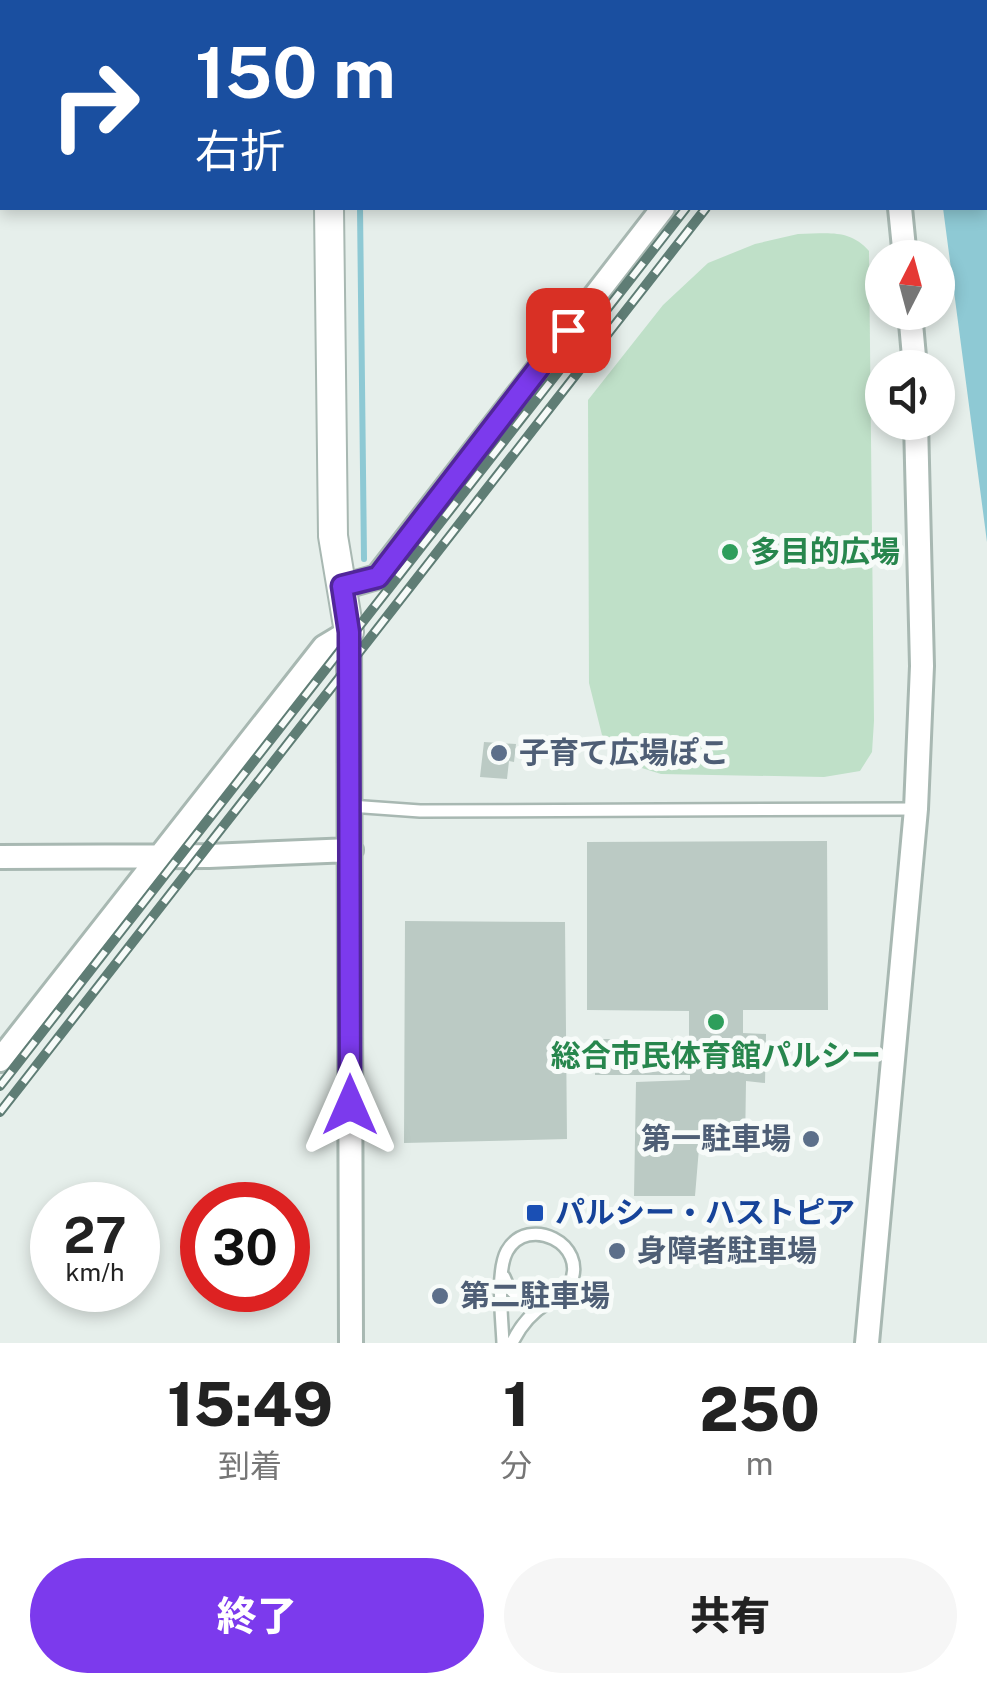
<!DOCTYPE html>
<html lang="ja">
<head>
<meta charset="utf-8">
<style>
  body { margin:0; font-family:"Public Sans","Noto Sans JP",sans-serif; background:#f6f6f6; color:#222; height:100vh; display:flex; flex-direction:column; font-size:38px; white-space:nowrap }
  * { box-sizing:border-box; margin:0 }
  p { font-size:32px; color:#767676 }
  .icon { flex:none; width:55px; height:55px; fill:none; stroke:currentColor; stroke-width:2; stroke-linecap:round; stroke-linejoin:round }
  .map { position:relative; height:1343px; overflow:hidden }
  .side { display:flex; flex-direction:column; background:#fff; flex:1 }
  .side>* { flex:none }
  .guide { position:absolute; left:0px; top:0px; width:988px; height:210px; box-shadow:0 5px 15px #0003; background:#1a4fa0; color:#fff; overflow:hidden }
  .needle { width:65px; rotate:6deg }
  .controls { position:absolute; left:865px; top:240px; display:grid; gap:20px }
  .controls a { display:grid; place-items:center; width:90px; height:90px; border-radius:50%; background:#fff; box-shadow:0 5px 15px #0003; font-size:50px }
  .speed { position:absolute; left:30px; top:1182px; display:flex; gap:20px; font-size:50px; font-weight:700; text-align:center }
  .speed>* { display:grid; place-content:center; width:130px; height:130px; border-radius:50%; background:#fff; box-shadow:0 5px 15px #0003; line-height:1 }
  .speed small { font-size:25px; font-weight:400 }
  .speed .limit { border:15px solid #d22; background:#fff; color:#111 }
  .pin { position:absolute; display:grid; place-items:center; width:85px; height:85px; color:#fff; margin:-42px; border-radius:20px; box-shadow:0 5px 15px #0006 }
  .me { position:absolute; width:110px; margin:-55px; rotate:0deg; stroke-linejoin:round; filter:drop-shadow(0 0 8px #0008) }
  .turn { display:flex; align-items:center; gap:35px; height:210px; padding:0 30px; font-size:45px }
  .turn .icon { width:130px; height:130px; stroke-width:2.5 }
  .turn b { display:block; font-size:70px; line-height:85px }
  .eta { display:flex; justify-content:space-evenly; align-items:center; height:170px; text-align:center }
  .eta b { font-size:60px; font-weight:800; line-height:70px }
  .cta { display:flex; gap:20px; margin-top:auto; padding:20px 30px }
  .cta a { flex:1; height:115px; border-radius:60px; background:#7c3aed; color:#fff; font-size:40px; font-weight:800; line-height:115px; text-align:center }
  .cta a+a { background:#f6f6f6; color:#222 }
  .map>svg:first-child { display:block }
  .green { fill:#bfe0c8 }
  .water { fill:#8ec9d4 }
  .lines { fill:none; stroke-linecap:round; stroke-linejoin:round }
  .stream { stroke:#8ec9d4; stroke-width:6 }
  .building { fill:#bbcac4 }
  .service-casing { stroke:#a8b8b2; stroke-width:16 }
  .minor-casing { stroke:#a8b8b2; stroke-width:28 }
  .tertiary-casing { stroke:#a8b8b2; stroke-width:32 }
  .service { stroke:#fff; stroke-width:11 }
  .minor { stroke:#fff; stroke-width:22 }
  .tertiary { stroke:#fff; stroke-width:28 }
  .rail-casing { stroke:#5f7d75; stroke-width:10 }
  .rail { stroke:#f7fbf9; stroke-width:6; stroke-dasharray:19; stroke-linecap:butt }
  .route-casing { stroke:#51269a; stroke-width:25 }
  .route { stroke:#7c3aed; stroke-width:18 }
  .leisure-dot { fill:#2e9e5b; stroke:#f7fbf9; stroke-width:4 }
  .service-dot { fill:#5c6f8a; stroke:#f7fbf9; stroke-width:4 }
  .transit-dot { fill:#1a4fb4; stroke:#f7fbf9; stroke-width:4 }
  .labels { text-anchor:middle; stroke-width:10; stroke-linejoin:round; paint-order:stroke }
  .leisure-label { font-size:30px; font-weight:bold; fill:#27864d; stroke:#f7fbf9; text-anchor:start }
  .service-label { font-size:30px; font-weight:bold; fill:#4e5e75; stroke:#f7fbf9; text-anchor:start }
  .transit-label { font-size:30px; font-weight:bold; fill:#164399; stroke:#f7fbf9; text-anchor:start }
</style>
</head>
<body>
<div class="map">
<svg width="987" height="1343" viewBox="0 0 987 1343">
  <rect width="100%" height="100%" fill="#e6efeb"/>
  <path class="green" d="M798,234c28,0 51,-6 71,17l5,470 -2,31 -12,19 -36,6 -163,-3 -32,-10 -27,-29 -13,-52 -1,-283 75,-95 45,-42 47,-19z"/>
  <path class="water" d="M917,0h70v542l-44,-334h42v-206z"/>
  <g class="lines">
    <path class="stream" d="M357,0v2
      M360,208l4,351"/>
  </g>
  <path class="building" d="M484,742l32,2 -2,18 -5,-1 -2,18 -27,-2z
    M827,841l1,169h-85v23l23,1 -1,49 -19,-2 -1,66 -46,1 -4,48h-61l2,-114 54,-2v-5h-95v-36h94v-28l-102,-1v-168z
    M405,921l160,1 2,217 -163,4z"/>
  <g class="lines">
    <defs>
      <path id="service" d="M350,806l70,5 496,-2
        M504,1277c7,20 22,26 43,26
        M503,1343c-1,-24 -7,-72 4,-92 21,-37 82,-7 63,33 -5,10 -14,13 -23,19 -16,10 -27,23 -35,40"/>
      <path id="minor" d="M884,0l1,2
        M817,2l1,-2
        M0,190h2
        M900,208l5,50
        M910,312l5,56
        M342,587l35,-10 286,-369
        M349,632l2,711
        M0,857l209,-1 142,-6
        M0,1060l324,-413 25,-15
        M867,1343l49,-534 6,-143 -6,-244"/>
      <path id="tertiary" d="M327,0v2
        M329,208l4,328 16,96"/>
    </defs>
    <use href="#service" class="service-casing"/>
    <use href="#minor" class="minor-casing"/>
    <use href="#tertiary" class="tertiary-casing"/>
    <use href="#service" class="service"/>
    <use href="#minor" class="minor"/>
    <use href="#tertiary" class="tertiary"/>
    <defs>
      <path id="rail" d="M847,2l2,-2
        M866,2l2,-2
        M0,1086l686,-878
        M0,1112l706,-904"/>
    </defs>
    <use href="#rail" class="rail-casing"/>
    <use href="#rail" class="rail"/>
  </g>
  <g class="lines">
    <defs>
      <path id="route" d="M350,1105l-1,-473 -7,-46 36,-9 190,-247"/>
    </defs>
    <use href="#route" class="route-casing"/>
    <use href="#route" class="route"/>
  </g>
  <g class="leisure-dot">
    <circle cx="730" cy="552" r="10"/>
    <circle cx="716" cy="1022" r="10"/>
  </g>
  <g class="service-dot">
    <circle cx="499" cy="753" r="10"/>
    <circle cx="811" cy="1139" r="10"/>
    <circle cx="617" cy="1251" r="10"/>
    <circle cx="440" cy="1296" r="10"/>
  </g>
  <rect class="transit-dot" x="525" y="1203" width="20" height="20" rx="5"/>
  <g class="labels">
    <g class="leisure-label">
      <text x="750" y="562">多目的広場</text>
      <text x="716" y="1066" text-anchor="middle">総合市民体育館パルシー</text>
    </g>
    <g class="service-label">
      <text x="519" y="763">子育て広場ぽこ</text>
      <text x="791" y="1149" text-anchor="end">第一駐車場</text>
      <text x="637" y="1261">身障者駐車場</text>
      <text x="460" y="1306">第二駐車場</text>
    </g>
    <g class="transit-label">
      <text x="555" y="1223">パルシー・ハストピア</text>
    </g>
  </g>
</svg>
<div class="controls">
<a><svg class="needle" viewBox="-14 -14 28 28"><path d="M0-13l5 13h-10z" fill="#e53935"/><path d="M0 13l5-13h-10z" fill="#767676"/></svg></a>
<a><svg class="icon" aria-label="sound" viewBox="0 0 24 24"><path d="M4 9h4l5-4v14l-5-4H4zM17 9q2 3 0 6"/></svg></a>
</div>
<div class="speed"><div>27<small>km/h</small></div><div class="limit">30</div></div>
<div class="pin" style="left:568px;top:330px;background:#d93025"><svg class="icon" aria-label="arrive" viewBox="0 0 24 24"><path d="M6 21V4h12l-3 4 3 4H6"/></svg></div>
<svg class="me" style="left:350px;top:1105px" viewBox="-20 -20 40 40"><path d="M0-17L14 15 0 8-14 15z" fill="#7c3aed" stroke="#fff" stroke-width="4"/></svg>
<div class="guide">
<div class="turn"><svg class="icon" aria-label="right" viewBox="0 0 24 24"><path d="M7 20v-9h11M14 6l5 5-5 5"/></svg><div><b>150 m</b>右折</div></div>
</div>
</div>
<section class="side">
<div class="eta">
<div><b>15:49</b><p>到着</p></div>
<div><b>1</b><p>分</p></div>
<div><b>250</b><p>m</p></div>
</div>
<div class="cta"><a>終了</a><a>共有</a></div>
</section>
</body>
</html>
